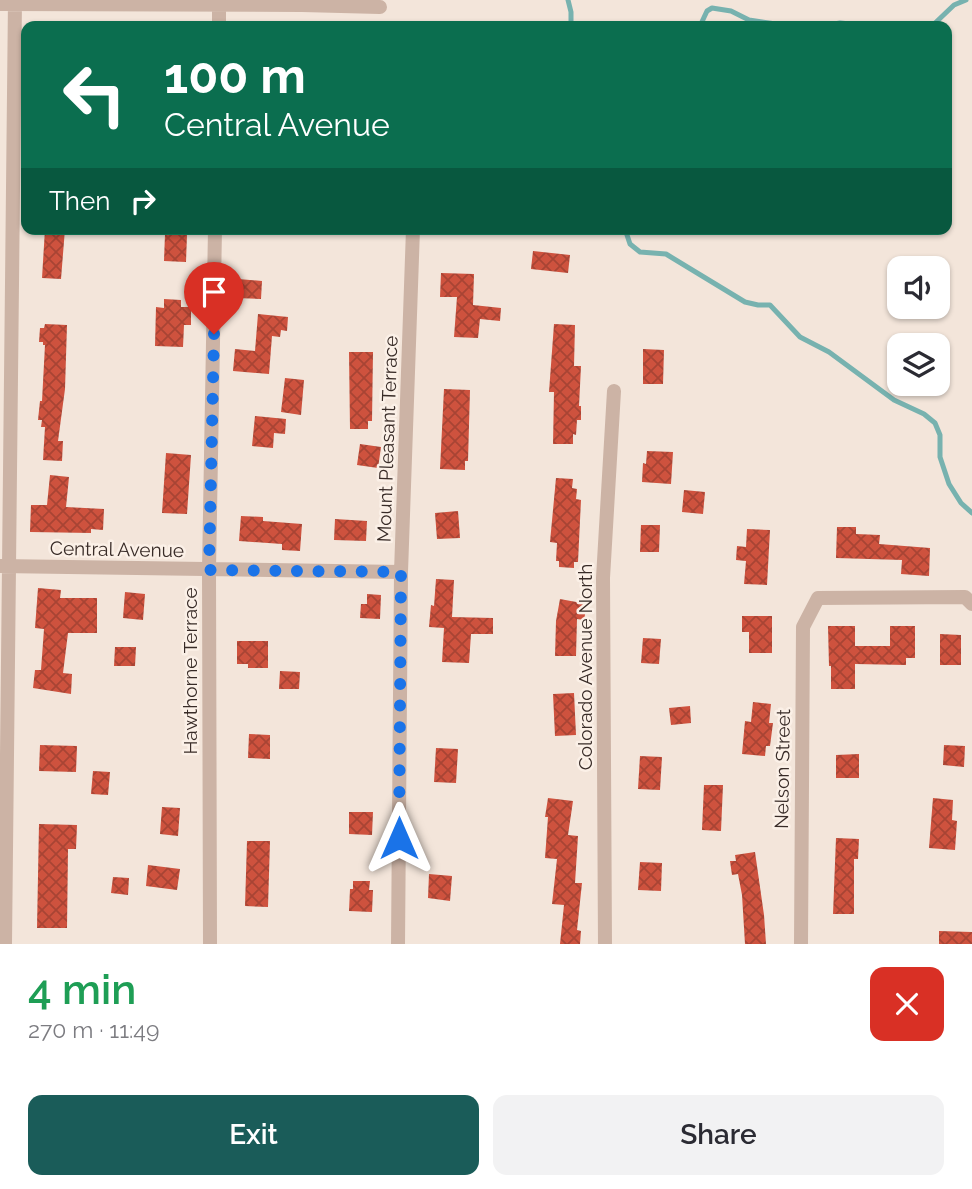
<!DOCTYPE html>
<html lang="en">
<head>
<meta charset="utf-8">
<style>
  body { margin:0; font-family:Raleway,sans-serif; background:#f2f2f3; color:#2b2b33; height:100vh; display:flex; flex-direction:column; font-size:26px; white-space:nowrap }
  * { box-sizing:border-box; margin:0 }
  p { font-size:23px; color:#7c7c81 }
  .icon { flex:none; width:38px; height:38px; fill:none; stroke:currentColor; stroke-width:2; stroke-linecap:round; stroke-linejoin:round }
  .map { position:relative; height:944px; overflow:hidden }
  .details { display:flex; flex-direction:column; background:#fff; flex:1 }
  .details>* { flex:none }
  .top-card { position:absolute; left:21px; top:21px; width:931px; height:214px; border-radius:14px; box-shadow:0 2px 5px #0004; background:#0b6e4f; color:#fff; overflow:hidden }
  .controls { position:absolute; left:887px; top:256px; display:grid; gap:14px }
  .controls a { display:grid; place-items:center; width:63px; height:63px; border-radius:14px; background:#fff; box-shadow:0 2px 5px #0004; font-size:35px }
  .pin { position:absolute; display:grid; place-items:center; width:60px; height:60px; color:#fff; margin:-72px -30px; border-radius:50% 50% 50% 0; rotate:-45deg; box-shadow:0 0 7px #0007 }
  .pin .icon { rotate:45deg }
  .me { position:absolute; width:77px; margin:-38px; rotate:0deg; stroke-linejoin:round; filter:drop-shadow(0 0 5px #0008) }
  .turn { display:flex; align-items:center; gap:24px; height:147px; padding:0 28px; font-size:32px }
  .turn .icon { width:91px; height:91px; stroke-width:2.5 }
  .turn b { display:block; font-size:49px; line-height:60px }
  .then { display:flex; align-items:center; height:66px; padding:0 28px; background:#0003; gap:14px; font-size:26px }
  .round { display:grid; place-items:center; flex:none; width:74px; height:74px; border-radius:14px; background:#f2f2f3 }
  .overview { display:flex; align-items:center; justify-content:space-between; height:119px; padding:0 28px }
  h1 { font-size:42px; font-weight:600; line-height:52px; color:#1e9e55 }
  .button { display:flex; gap:14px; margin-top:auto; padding:14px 28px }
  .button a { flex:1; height:80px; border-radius:14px; background:#1a5c59; color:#fff; font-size:28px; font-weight:600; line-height:80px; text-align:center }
  .button a+a { background:#f2f2f3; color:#2b2b33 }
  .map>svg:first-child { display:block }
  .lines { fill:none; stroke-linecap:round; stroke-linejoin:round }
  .stream { stroke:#77b2af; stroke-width:5 }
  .building { fill:url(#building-cross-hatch) }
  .street { stroke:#ccb3a5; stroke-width:14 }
  .route { stroke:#1a73e8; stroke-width:12; stroke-dasharray:0 21.6 }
  .labels { text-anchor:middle; stroke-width:5; stroke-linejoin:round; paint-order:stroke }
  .street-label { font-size:19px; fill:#382b27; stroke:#fbf0e7 }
</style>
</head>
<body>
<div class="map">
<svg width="972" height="944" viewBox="0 0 972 944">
  <defs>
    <pattern id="building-cross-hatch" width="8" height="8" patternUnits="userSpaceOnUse" patternTransform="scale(1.75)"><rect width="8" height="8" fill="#ce523e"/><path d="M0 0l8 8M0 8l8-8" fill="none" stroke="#a84434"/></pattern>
  </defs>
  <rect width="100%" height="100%" fill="#f3e5da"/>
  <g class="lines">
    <path class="stream" d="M568,0l3,12v14
      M700,26l7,-15 5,-3 19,3 18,9 34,5 40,1 17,-3 30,3
      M932,26l22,-21 12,-5
      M625,229l5,15 10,8 26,2 79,48 13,3h12l30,32 29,15 65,48 30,14 11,9 5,12v22l9,27 12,19 11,10"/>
  </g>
  <path class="building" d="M45,229h20l-4,50 -19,-1z
    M165,234l22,1 -1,27 -22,-1z
    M533,251l37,4 -2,18 -37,-4z
    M441,273l33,1 -1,31 28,3 -1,13 -20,-2 -2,19 -24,-1 3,-40h-17z
    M238,279l24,2 -1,18 -24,-1z
    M164,299l17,1v7h10v18h-7l-1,22 -28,-1 1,-39 8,1z
    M258,314l30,3 -1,14 -6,-1 -1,7 -8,-1 -3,38 -36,-3 2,-22 20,2z
    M45,324l22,1 -2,64 -7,52h5l-1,20 -19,-1 2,-33h-4l1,-7h-4l2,-19h2l3,-56h-2v-3h-4l1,-14h4z
    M554,324l21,1 -1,41h7l-2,40h2v14h-4l-1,15 -3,-1v10h-20l1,-52h-5z
    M643,349l21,1 -1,34h-20z
    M349,352h24l-1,69h-4v8h-18z
    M285,378l19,2 -3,35 -20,-3z
    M444,389l26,1 -2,71h-3v9l-25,-1z
    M255,416l31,3 -1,15 -11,-1 -1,15 -21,-2z
    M360,444l21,3 -3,21 -21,-3z
    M647,451l26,1 -2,32 -29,-2 1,-19 3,1z
    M166,453l25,2 -4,59 -25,-1z
    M50,475l19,2 -3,30 38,2 -1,21 -12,-1v4l-61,-1 1,-27h16z
    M556,478l17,1 -1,9 5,1 -1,10 5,1 -3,62h-4v6l-15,-1v-6h-3l1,-18 -7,-1z
    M684,490l21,2 -2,22 -21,-2z
    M458,511l2,27 -23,1 -2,-26z
    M241,516l22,1v4l39,3 -2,27 -18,-1v-6l-43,-3z
    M335,519l32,2 -1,20 -32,-1z
    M641,525h19l-1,27h-19z
    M837,527h19v7l24,1 -1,9 51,4 -1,28 -28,-2 1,-14 -66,-2z
    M747,529l23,1 -3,55 -23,-1 2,-23 -10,-1 1,-14 9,1z
    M436,579l18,1 -2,37 41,1v16h-22l-2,29 -27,-1 2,-34 -15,-1 2,-22 3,1z
    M38,588l23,2 -1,8h37v35h-29l-5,40 9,1 -1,20 -38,-6 2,-18h6l3,-41 -9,-1z
    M125,592l20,2 -2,26 -20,-2z
    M367,594l14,1 -1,24 -20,-1 1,-14h6z
    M560,599l27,5 -3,16 -7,-1 -1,37h-21l1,-35z
    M742,616h30v37h-23v-21h-7z
    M828,626h27v20h35v-20h25v32h-9v7l-51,-1v25h-24v-23h-2z
    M940,634l21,1v30h-21z
    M643,638l18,1 -2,25 -18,-1z
    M237,641h31v27h-20v-4h-11z
    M115,647h21l-1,19h-21z
    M280,671l20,1 -1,17h-20z
    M574,693l2,42 -21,1 -2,-42z
    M753,702l18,2 -2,19h4l-3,23h-4l-1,10 -23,-2 3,-33 6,1z
    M690,706l1,17 -20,2 -2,-17z
    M249,734l21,1v24l-22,-1z
    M40,745l37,1 -1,26 -37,-1z
    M944,745l21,1 -1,21 -21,-2z
    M436,748l22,1 -2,34 -22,-1z
    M859,754v24h-23v-23z
    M640,756l22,1 -2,33 -22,-1z
    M93,771l17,1 -2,23 -17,-1z
    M704,785h19l-2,46 -19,-1z
    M548,798l25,3 -5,34 10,1 -3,47h7l-5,47 4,1 -1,13h-20l4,-39 -12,-1 5,-45 -12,-1 3,-41h-3z
    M933,798l20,2 -1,20 5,1 -2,29 -26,-2z
    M162,807l18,1 -2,28 -18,-2z
    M349,812h24l-1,23 -23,-1z
    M39,824l38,1 -1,24h-8l-1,79h-30z
    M836,838l23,1 -1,20h-4v55h-21z
    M247,841h23l-2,66 -23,-1z
    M755,852l9,63 2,29h-21l-3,-49 -4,-21 -6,1 -2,-14h6l-1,-6z
    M640,862l22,1 -1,28 -23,-1z
    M148,865l32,4 -3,21 -31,-4z
    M429,874l23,2 -2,25 -22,-3z
    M113,877l16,1 -1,17 -17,-2z
    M353,881h17l-1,9h4l-1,22 -23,-1 1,-22h3z
    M939,931l33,1v12h-33z"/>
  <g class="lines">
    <path class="street" d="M0,4l302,1 78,2
      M219,26v-21
      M0,566l401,6
      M5,944l10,-944
      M210,944l-1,-374 6,-341
      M398,944l3,-372 12,-343
      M605,944l-2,-366 11,-187
      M801,944l2,-317 15,-29 147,-1 7,7"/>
  </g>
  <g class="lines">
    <path class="route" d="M214,334l-5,236 192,2 -2,266"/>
  </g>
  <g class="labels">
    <g class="street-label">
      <text transform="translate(387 439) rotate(-88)" y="7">Mount Pleasant Terrace</text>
      <text transform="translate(117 549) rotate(1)" y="7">Central Avenue</text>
      <text transform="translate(585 667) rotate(-90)" y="7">Colorado Avenue North</text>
      <text transform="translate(190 671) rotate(-90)" y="7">Hawthorne Terrace</text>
      <text transform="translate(782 769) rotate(-89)" y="7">Nelson Street</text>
    </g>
  </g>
</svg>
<div class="controls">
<a><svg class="icon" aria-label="sound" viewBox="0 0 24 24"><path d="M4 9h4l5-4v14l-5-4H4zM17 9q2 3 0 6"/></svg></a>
<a><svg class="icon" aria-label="layers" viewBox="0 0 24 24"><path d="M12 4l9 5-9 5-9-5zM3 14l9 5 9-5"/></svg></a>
</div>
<div class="pin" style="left:214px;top:334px;background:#d93025"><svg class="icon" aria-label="arrive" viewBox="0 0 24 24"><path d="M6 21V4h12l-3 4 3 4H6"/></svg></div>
<svg class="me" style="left:399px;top:838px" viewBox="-20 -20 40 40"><path d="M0-17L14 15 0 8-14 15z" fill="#1a73e8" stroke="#fff" stroke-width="4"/></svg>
<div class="top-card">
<div class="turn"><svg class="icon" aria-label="left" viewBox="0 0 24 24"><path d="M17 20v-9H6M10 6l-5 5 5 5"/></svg><div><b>100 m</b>Central Avenue</div></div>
<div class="then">Then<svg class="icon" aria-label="right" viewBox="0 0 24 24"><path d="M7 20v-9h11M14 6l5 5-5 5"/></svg></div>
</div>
</div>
<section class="details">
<div class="overview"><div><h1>4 min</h1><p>270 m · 11:49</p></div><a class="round" style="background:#d93025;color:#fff"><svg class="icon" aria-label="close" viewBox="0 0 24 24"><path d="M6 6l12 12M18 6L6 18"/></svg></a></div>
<div class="button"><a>Exit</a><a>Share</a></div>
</section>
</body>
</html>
